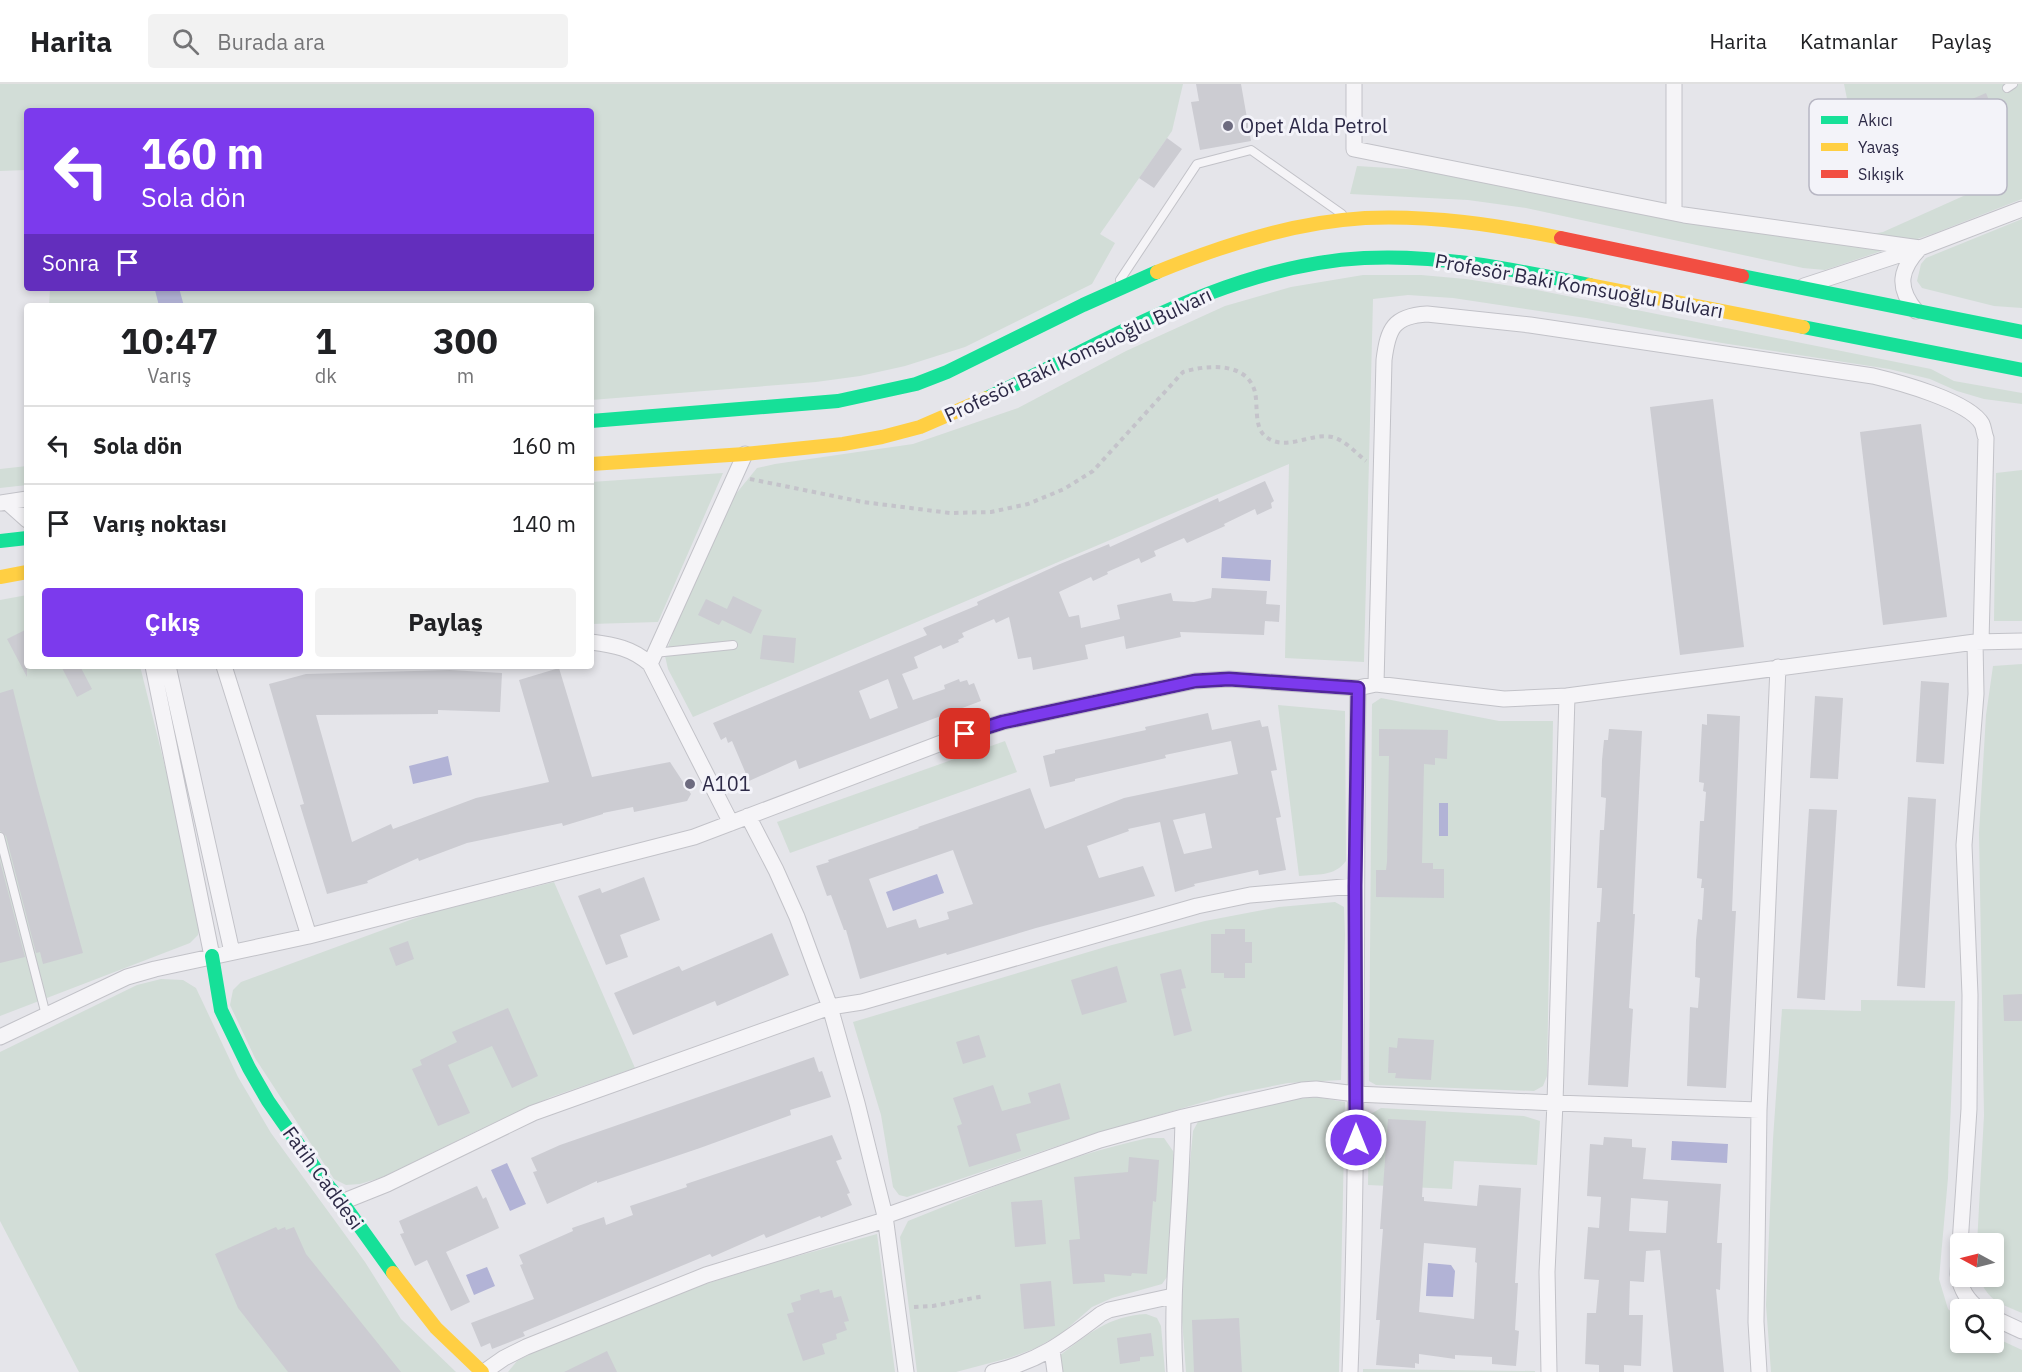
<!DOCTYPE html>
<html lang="tr">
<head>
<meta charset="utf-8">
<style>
  body { margin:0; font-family:"IBM Plex Sans",sans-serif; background:#f2f2f2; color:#202124; height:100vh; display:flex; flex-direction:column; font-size:22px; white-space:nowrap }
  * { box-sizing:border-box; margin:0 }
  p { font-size:20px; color:#757577 }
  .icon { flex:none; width:33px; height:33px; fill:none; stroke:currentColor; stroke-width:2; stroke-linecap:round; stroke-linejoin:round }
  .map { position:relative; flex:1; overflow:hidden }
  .side { position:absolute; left:24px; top:219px; width:570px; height:366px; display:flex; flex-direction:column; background:#fff; border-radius:6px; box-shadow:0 3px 9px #0003 }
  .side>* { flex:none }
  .banner { position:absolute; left:24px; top:24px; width:570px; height:183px; border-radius:6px; box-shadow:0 3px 9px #0003; background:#7c3aed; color:#fff; overflow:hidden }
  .needle { width:39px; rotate:277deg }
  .buttons { position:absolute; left:1950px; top:1149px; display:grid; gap:12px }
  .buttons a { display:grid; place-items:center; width:54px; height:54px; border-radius:6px; background:#fff; box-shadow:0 3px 9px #0003; font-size:30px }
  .pin { position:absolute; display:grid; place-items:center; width:51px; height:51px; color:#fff; margin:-26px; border-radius:12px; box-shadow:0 3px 9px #0006 }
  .me { position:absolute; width:66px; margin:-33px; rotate:0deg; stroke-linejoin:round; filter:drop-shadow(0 0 4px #0008) }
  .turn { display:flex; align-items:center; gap:21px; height:126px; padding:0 18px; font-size:27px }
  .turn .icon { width:78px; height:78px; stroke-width:2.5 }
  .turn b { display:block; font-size:42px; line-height:51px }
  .then { display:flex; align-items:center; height:57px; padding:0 18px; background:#0003; gap:12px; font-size:22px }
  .eta { display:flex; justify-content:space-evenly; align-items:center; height:102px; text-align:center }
  .eta b { font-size:36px; font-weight:800; line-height:42px }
  .cta { display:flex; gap:12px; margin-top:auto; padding:12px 18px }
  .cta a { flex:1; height:69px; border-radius:6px; background:#7c3aed; color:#fff; font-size:24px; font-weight:800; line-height:69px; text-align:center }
  .cta a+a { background:#f2f2f2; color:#202124 }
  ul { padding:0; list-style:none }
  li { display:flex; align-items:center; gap:18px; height:78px; padding:0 18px; border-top:2px solid #e0e0e0 }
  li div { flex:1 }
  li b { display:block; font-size:22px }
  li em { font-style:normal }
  header { display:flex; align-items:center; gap:36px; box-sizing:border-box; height:84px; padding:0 30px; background:#fff; border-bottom:2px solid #e0e0e0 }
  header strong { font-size:28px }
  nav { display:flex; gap:33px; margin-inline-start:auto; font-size:21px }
  .search { width:420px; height:54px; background:#f2f2f2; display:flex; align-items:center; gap:15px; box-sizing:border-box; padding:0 21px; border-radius:6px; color:#757577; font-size:22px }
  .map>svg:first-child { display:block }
  .green { fill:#d2ddd7 }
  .water { fill:#b2b3d6 }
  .building { fill:#ccccd2; fill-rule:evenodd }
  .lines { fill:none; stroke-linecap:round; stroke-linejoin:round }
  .lane-casing { stroke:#c2c2c8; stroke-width:10 }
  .street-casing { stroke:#c2c2c8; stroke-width:17 }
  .path { stroke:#c4c3ca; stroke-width:4; stroke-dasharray:4.5 4.5; stroke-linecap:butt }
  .lane { stroke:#f5f4f7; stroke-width:8 }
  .street { stroke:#f5f4f7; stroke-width:15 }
  .fast { stroke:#16e098; stroke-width:14 }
  .slow { stroke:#ffcf43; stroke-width:14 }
  .jam { stroke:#f24e42; stroke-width:14 }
  .route-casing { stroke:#51269a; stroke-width:15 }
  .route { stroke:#7c3aed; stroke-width:10 }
  .poi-dot { fill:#6d6b7f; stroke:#f3f3f9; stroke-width:2 }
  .labels { text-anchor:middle; stroke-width:6; stroke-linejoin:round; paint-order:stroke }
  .poi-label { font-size:20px; fill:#2c2946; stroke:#f3f3f9; text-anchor:start }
  .street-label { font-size:20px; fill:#2c2946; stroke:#f3f3f9 }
  .key { fill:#f3f3f9; stroke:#b7b6c3; stroke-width:1.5 }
  .key-label { font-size:16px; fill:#2c2946 }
</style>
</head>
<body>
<header>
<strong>Harita</strong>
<div class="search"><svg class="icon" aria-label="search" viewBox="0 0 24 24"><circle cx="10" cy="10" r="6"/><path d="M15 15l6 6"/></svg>Burada ara</div>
<nav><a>Harita</a><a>Katmanlar</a><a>Paylaş</a></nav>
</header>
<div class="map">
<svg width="2022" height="1288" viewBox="0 0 2022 1288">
  <rect width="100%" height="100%" fill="#e5e5ea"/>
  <path class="green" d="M0,0h1183l-11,47 -72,103 15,9 -23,41 -127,63 -60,19 -45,10 -44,6 -225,18v-94h-542l1,-18h541v-177h-564v59l-27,1z
    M1844,0h178v115l-87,34 -110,37 -22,-2 -277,-60 -58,-8 -118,-6 7,-28 112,7 364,69 50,-10 96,-43 -45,-79 -79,28z
    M2022,135v89l-28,-2 -72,-18 -5,-7 4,-17 5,-6z
    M1363,191h58l45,4 71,11 394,79 23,12 68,12v11l-38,-5 -27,-8 -27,-12 -41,-10 -167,-26 -136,-25 -133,-20 -45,-3 -35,4 -9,363 -79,-4 4,-194 -596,253 -25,-48 -3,-13 10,-29 60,-132 22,-27 18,-4 138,-20 105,-36 108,-57 99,-45 66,-19z
    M27,382v19l-27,3v-19z
    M2022,386v151h-28l2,-148z
    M723,389l-65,149 -67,2v-142z
    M27,511v71h113l62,249 -4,20 -8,8 -190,73v-416z
    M2022,580v649c-23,-10 -34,-12 -43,-36l15,-1v-32h-17l7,-129 -5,-282 7,-118 7,-49z
    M1381,614l118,23h54l-6,355 -4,10 -9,5 -158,-6 -7,-4 3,-377z
    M1278,621l67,6 1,150c-12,16 -29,13 -47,15z
    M1005,657l12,31 -227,81 -13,-31z
    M554,798l81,186 -84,29 -66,30 -102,50 -23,7 -14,1 -12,-6 -79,-121 -25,-53 3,-15 8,-8 188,-69z
    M1335,818l9,5 1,28 -4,145 -53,3 -60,12 -138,40 -183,62 -8,-2 -6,-8 -12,-72 -28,-93 259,-77 93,-24 74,-14z
    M161,895l22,1 13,8 42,89 33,56 94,129 36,57 55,53h-377l-79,-151v-169l137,-67z
    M1861,916l94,1 -7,177 -9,101 9,30 12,10v23h34v-5l28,13v22h-251l-5,-67 7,-166 9,-130 79,2z
    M1316,1013l29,5 -6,270h-153l-7,-91 14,-150 7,-13 88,-18z
    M1381,1024l143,8 16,5 -3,44 -83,-4 -2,28 -84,-4 1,-70z
    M1148,1054h16l9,13 2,22 -4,90 -4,14 -5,7 -50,14 -20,9 -30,26 -26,15 -27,10 -53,14h-39l-17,-135 8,-16c79,-32 157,-65 240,-83z
    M877,1150l18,138h-387l9,-11 15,-8 164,-66 76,-24z
    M1146,1230l11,4 4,8 4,46h-103l-3,-16c29,-22 50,-40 87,-42z
    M1363,1285l172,2v1h-172z"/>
  <path class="water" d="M163,204h16l5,18h-25l-4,-16z
    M1222,473l49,3 -1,21 -49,-3z
    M448,672l4,19 -39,9 -4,-18z
    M1439,719h9v33h-9z
    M937,790l7,19 -51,18 -7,-19z
    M1672,1057l56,3 -1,19 -56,-3z
    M507,1079l19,41 -16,7 -19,-41z
    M1428,1179l23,2 4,6 -2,26 -27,-1z
    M487,1183l8,19 -21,9 -8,-20z"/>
  <path class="building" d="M1196,0h45l10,57 -51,9 -9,-48 8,-1z
    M1986,9l16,39 -24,9 -15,-38z
    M1167,54l15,11 -28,39 -15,-10z
    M1713,315l31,248 -64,8 -30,-248z
    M1921,340l26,193 -64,8 -23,-193z
    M1265,397l9,20 -3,2 1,5 -15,7 -2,-6 -31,15 1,2 -38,17 -3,-5 -30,13 2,5 -15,7 -2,-5 -32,14 1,2 -15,7 -2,-4 -32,15 10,25 10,-2 2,13 39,-9 -3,-14 54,-12 2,8 21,1 17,-4 1,-10 55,3 -1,13 14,1 -1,17 -14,-1 -1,14 -84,-3 1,5 -55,12 -2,-13 -39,9 3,14 -55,11 -2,-13 -13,2 -9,-42 -13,6 -2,-4 -32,14 2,4 -6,3 1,2 -16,7 -2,-4 -27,12 4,11 -16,6 11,26 32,-11 -1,-4 15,-6 1,3 7,-2 2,5 5,-2 7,18 -182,68 -3,-9 -47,21 -17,-40 -4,2 -2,-6 -5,3 -8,-17 214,-88 -4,-7 55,-23 -1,-3 83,-38 49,-20 1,3 108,-49 1,4zM888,595l10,29 -28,11 -11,-28z
    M733,512l29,14 -11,24 -29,-14 -3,5 -21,-10 8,-16 21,10z
    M27,545v48l-20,-38z
    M763,551l33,3 -2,25 -34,-4z
    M61,582h19l12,23 -15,8z
    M559,584l33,109 78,-15 21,32 -4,7 -53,11 -1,-5 -30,6v1l-40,12 -1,-3 -95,20 -48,18 -1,-3 -51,23 1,2 -41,11 -27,-89 4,-1 -35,-120 37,-10 144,-4 52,3 -2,39 -62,-2v4l-122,1 36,127 39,-18 2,5 83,-31 73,-16 -30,-102z
    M1921,597l28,2 -5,81 -28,-2z
    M13,605l23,93 47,171 -40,11 -3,-12 -4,1 -30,-117 -6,-5v-138z
    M1815,612l28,2 -5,81 -28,-1z
    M1208,629l4,17 48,-10 2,7 6,-1 9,44 -6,1 10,46 -5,1 10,52 -27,5 -1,-5 -64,14 1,2 -20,6 -15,-70 -32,7 1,2 -42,15 12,32 44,-12 12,30 -119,32 -89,27 -1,-2 -86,26 -14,-49h-2l-13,-35 -4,1 -11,-30 13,-4 -1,-2 91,-32 -1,-1 112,-39 15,41 79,-31 114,-24 -7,-33 -66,14 1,3 -91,21v2l-25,6 -7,-31 12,-3v-3l91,-20 -1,-3zM1205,729l7,35 -28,6 -11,-34zM953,766l20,54 -26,8 2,7 -30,9 -3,-9 -29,9 -18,-49z
    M1707,630l33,2 -8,195h4l-10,177 -39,-2 3,-79 8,1 2,-30 -5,-1 1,-37 2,-21 4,1 2,-32h-3l1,-9 -5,-1 3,-57h4l2,-29 -3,-1 1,-8 -5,-1 3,-58 5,1z
    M1379,645l69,1 -1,29 -12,-1v7l-11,-1 -2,99h11v6h11v29l-68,-1v-27h10l1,-8 2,-106h-10z
    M1609,645l33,2 -9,183h2l-6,94 4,1 -5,78 -40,-2 9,-163h3l2,-34h-5l3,-58h4l2,-32 -5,-1 1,-37 2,-20h4z
    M1908,713l28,2 -11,189 -28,-2z
    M1809,725l28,1 -12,190 -28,-2z
    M0,777l25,96 -25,6z
    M644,793l16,43 -40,15 8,22 -22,8 -28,-69 22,-8 2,5z
    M1225,845h20v13h7v21h-7v15h-21v-5h-13v-39h14z
    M772,849l17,42 -72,31 -2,-5 -82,34 -19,-42 65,-27 3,5z
    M408,857l6,18 -18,7 -7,-18z
    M1117,882l10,36 -45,13 -11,-35z
    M1181,885l5,19 -5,1 11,42 -18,5 -14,-62z
    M2022,910v27h-18l-1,-26z
    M508,924l30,68 -26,12 -20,-42 -44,19 22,48 -32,13 -26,-57 10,-4 -2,-5 37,-18 -5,-10z
    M979,951l7,22 -23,7 -7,-22z
    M1398,954l36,2 -3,40 -36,-2 1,-5h-8l1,-26 8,1z
    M814,973l5,15 3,-1 9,26 -41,13 1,5 -91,33 -103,35v-2l-50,23 -14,-32 4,-1 -6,-13 29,-13z
    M1060,999l10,36 -54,15 5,17 -52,16 -12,-41 5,-2 -9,-26 40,-13 9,26 29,-8 -3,-10z
    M1388,1035l38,2 -4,76h2v4l53,5 2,-21 42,3 -6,95h3l-3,47 4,1 -3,35 -24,-2v-7l-37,-2v4l-36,-5v10l-4,-1v5l-39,-3 4,-45h-4l7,-91h-3zM1424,1159l52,5 -1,14 2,1 -3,56 -55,-7z
    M832,1051l10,24 -6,2 14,32 -3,1 5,11 -31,13 -1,-2 -54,22 -2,-4 -52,23 -2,-3 -187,78 2,4 -33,13 -2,-6 -9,4 -10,-24 63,-24 -14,-34 3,-1 -4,-9 54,-24 -1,-3 32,-11 2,8 27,-10 -3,-9 57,-19 -1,-3z
    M1604,1053l28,2v8l14,1 -3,31 78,5 -4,59h5l-2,47 -4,-1 8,83h-51l-13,-122 -14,1 -2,31 -14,-1 -1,34h14l-2,51 -17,-1v7h-25v-7l-14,-1 2,-51h9l3,-33 -15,-1 4,-52 11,1 2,-31 -14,-1 3,-52 13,1zM1631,1114l37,3 -2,32 -37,-2z
    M1129,1073l30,3 -3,42 -3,-1 -6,73 -15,-1 -1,3 -27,-2 1,8 -32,2 -4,-44 11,-1 -6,-62 54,-5z
    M477,1102l6,13 3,-2 13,31 -53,24 24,50 -19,9 -24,-51 -12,6 -15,-32 4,-1 -5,-12z
    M1042,1116l4,44 -31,3 -4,-45z
    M276,1143l2,3 7,-3 1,3 8,-3 12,27 95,118h-113l-50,-64 -23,-54z
    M1051,1197l4,45 -31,3 -4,-45z
    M819,1205l1,4 12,-3 2,8 7,-2 8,25 -5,1 3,8 -11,4 1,5 -15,5 3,10 -22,7 -16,-47 7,-2 -3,-9 10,-3 -1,-5z
    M1239,1234l3,54h-48l-2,-52z
    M1151,1249l3,23 -14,1v4l-20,3 -3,-26z
    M607,1267l10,21h-53z"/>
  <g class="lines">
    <defs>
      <path id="lane" d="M2007,4l6,-4
        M1120,196l77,-116 54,-14 91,64
        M654,569l79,-8
        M0,753l46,178"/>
      <path id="street" d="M1354,0v65l330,66 236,33
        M1674,129v-129
        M1804,202l116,-38 102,-39
        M1916,227c-20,-24 -16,-42 4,-63
        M0,419l27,-4
        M8,419l19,17
        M591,558c23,3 41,6 59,22l81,159
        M1975,558l1,52 -12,151 6,150 -1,114 -11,165c3,16 9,26 22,36
        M650,580l95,-210
        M153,582l59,290
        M168,582l64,286
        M1376,600l8,-324c4,-31 9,-44 43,-46l103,11 343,51c25,6 96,25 109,48 2,4 2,10 4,14l-5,204
        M748,732l28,54 21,47 33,90 32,-5 335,-96 53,-11 105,-9
        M309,852l385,-99 271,-103 38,-12 192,-41 34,-2 129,9 18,-4 128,15 63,-3
        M0,953l127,-60 28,-8 154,-33 -85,-270
        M1759,1026l-3,212 3,50
        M342,1118l45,-18 146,-71 297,-106 27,96 28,113 21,156
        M885,1132l215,-76 83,-23 119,-27 14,-1 40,5 199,9 204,7 19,-443
        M1994,1234l28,13
        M1052,1266l3,22
        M484,1288l20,-14 22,-11 180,-72 179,-55
        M993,1288c47,-11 71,-30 108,-58l8,-4 64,-14
        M1175,1288c-5,-85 7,-170 8,-255
        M1350,1288c9,-228 5,-456 8,-684
        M1549,1288l-2,-100 8,-169 12,-407 408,-54 47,-1"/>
    </defs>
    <use href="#lane" class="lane-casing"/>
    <use href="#street" class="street-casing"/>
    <path class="path" d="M750,395l113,23 87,11 41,-1 37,-8 36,-15 29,-18 90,-99c23,-7 64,-11 72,20 3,13 -1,35 10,44 20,17 46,-4 67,1 13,3 24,16 34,24
      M914,1223l19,-1 51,-10"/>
    <use href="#lane" class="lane"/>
    <use href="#street" class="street"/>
    <path class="fast" d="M1742,192l280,56
      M1803,243l219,43
      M987,314c120,-56 241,-133 377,-140 77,-4 151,12 226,27
      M591,337l247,-20 78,-17 31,-12 136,-67 74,-33
      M0,457l27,-3
      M212,872l9,54 28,58 19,33 56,80 18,21 51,71"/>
    <path class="slow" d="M1157,188c66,-27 137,-50 208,-54 66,-3 132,7 196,20
      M1590,201l213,42
      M591,380l154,-10 98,-10 39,-7 38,-10 67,-29
      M0,493l27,-5
      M393,1189l43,55 46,44"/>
    <path class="jam" d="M1561,154l181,38"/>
  </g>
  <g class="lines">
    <defs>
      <path id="route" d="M965,650l38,-12 192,-41 34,-2 129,9 -3,198 1,254"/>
    </defs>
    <use href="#route" class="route-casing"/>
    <use href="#route" class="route"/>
  </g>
  <g class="poi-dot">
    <circle cx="1228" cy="42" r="6"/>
    <circle cx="690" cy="700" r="6"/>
  </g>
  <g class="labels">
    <g class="poi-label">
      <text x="1240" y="49">Opet Alda Petrol</text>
      <text x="702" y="707">A101</text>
    </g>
    <g class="street-label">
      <text transform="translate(1579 202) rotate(10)" y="7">Profesör Baki Komsuoğlu Bulvarı</text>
      <text transform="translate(1078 271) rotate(-25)" y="7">Profesör Baki Komsuoğlu Bulvarı</text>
      <text transform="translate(323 1094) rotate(54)" y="7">Fatih Caddesi</text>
    </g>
  </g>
  <rect x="1809" y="15" width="198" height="96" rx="9" class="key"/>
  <rect x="1821" y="32" width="27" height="8" fill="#16e098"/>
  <rect x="1821" y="59" width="27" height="8" fill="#ffcf43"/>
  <rect x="1821" y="86" width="27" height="8" fill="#f24e42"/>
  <g class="key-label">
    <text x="1858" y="42">Akıcı</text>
    <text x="1858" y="69">Yavaş</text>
    <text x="1858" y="96">Sıkışık</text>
  </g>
</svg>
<div class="buttons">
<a><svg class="needle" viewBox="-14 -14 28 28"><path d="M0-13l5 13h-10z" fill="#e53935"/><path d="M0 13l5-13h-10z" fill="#757577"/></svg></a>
<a><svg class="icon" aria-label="search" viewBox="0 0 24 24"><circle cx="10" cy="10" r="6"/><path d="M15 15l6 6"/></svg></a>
</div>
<div class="pin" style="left:965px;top:650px;background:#d93025"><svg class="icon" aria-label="arrive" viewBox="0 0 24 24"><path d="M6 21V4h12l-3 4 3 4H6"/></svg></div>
<svg class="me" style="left:1356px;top:1056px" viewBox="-20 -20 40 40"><circle r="17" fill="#7c3aed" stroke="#fff" stroke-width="3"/><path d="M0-11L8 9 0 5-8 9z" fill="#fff"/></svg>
<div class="banner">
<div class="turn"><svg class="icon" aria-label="left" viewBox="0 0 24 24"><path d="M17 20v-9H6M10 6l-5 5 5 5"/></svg><div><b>160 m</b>Sola dön</div></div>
<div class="then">Sonra<svg class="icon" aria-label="arrive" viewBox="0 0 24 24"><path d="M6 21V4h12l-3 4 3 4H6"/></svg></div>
</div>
<section class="side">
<div class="eta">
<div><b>10:47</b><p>Varış</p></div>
<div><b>1</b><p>dk</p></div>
<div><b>300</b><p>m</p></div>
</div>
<ul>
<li><svg class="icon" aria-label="left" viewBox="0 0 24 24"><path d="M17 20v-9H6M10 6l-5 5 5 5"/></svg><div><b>Sola dön</b></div><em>160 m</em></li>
<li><svg class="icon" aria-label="arrive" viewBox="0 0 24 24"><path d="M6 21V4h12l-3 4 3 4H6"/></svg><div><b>Varış noktası</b></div><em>140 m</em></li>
</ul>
<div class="cta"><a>Çıkış</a><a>Paylaş</a></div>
</section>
</div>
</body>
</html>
